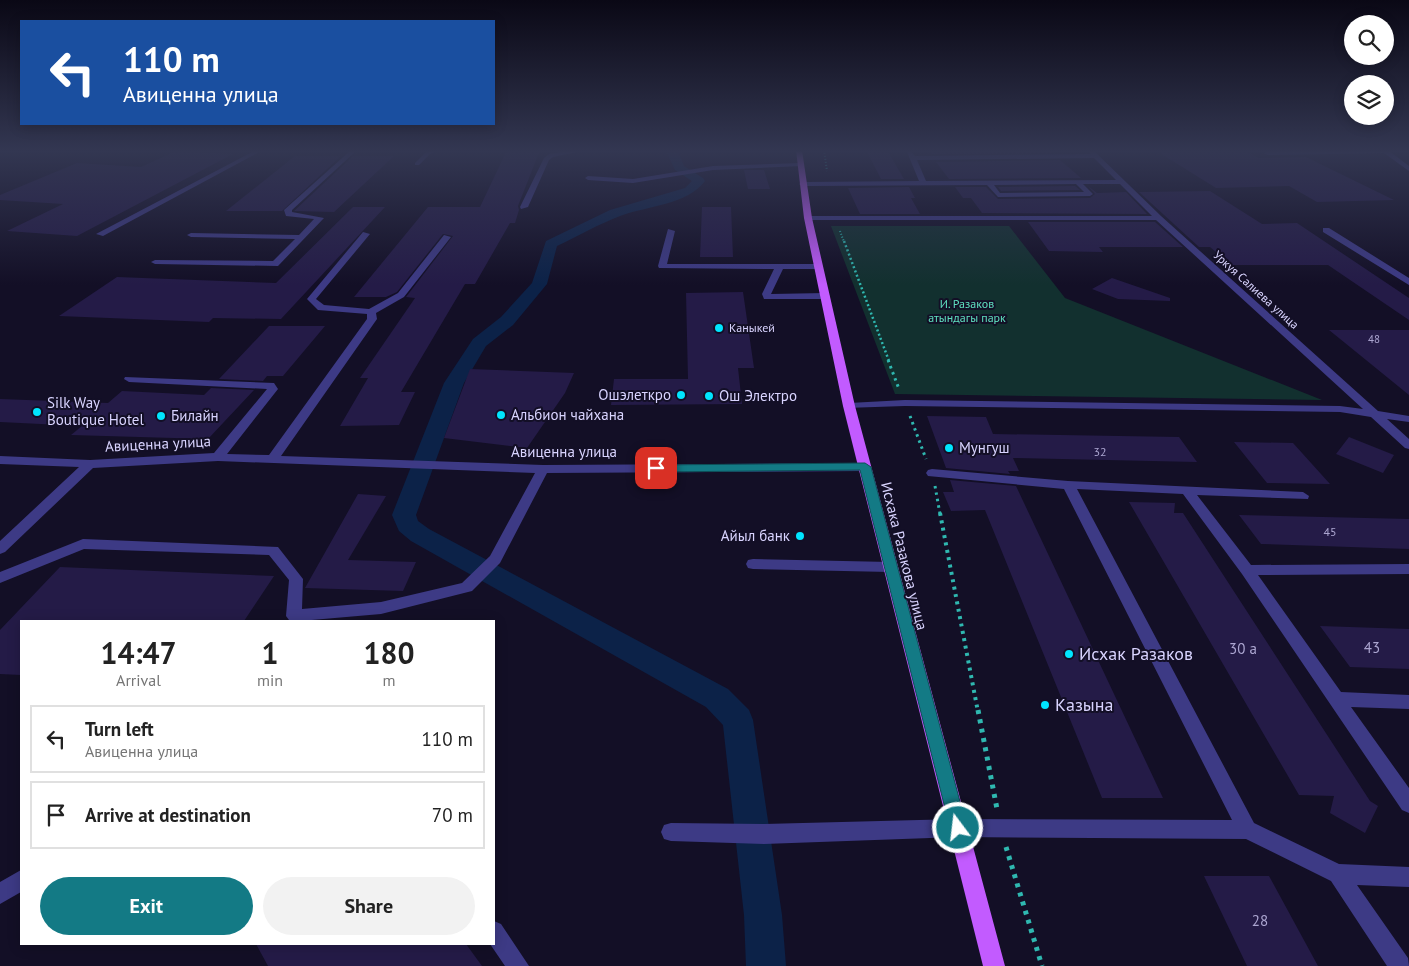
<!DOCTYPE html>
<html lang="en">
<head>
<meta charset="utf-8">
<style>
  body { margin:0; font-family:"PT Sans",sans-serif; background:#f2f2f2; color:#222; height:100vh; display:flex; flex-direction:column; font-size:19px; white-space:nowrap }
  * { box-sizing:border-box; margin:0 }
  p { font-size:16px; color:#767676 }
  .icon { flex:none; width:28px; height:28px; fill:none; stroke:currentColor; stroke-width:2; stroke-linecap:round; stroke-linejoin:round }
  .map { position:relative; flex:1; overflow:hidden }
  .drawer { position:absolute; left:20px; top:620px; width:475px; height:325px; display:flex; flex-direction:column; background:#fff; border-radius:0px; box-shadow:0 2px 12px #0003 }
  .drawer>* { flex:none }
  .top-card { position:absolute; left:20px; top:20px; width:475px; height:105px; border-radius:0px; box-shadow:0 2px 12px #0003; background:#1a4fa0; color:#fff; overflow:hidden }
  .fabs { position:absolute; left:1344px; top:15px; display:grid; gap:10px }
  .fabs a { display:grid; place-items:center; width:50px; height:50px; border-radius:50%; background:#fff; box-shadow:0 2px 12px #0003; font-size:25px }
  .pin { position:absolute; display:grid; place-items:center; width:42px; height:42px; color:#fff; margin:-21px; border-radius:10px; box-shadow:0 2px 8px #0006 }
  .me { position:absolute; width:55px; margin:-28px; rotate:345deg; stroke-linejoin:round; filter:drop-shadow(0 0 4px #0008) }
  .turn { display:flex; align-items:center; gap:18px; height:105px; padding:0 20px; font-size:22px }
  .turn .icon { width:65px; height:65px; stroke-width:2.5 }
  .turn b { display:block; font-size:35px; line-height:42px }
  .eta { display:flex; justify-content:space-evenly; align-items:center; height:85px; text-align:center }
  .eta b { font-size:30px; font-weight:700; line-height:35px }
  .cta { display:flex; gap:10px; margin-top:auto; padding:10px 20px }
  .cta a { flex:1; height:58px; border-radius:30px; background:#137a85; color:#fff; font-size:20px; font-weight:700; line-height:58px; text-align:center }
  .cta a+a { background:#f2f2f2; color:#222 }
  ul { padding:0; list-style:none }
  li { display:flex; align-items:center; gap:15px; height:68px; margin:0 10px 8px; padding:0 10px; border:2px solid #e0e0e0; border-radius:0px }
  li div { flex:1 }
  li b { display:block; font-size:19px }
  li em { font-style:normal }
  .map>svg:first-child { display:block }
  .green { fill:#12302f }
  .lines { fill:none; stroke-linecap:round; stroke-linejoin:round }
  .canal { fill:#0c2248; fill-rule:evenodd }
  .building { fill:#241b47 }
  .path-far4 { stroke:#2fb8b0; stroke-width:2; stroke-dasharray:1 2; stroke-linecap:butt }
  .path-far3 { stroke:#2fb8b0; stroke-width:2.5; stroke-dasharray:2 2.5; stroke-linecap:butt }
  .path-far2 { stroke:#2fb8b0; stroke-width:3; stroke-dasharray:2.5 4; stroke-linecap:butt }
  .path-far1 { stroke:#2fb8b0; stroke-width:4; stroke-dasharray:3 4.5; stroke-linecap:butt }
  .path { stroke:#2fb8b0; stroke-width:5; stroke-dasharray:4 5.5; stroke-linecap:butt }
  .minor { fill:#3d3a85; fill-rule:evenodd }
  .major { fill:#c25bff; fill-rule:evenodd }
  .route { fill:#137a85; stroke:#0c4f56 }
  .poi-dot { fill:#00e5ff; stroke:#130f26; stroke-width:2 }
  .labels { text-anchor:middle; stroke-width:4; stroke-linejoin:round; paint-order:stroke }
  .far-number-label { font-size:11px; fill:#aca6d1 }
  .far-street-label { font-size:12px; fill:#d9d4ff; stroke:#130f26 }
  .far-park-label { font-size:12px; fill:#5fe0c0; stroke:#130f26 }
  .far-poi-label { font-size:12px; fill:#d9d4ff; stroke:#130f26; text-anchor:start }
  .number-label { font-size:12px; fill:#aca6d1 }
  .poi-label { font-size:15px; fill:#d9d4ff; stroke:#130f26; text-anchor:start }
  .street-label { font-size:15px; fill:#d9d4ff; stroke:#130f26 }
  .near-number-label { font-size:15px; fill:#aca6d1 }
  .near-poi-label { font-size:18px; fill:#d9d4ff; stroke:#130f26; text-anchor:start }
</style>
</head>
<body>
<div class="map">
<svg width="1409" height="966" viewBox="0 0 1409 966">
  <rect width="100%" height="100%" fill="#130f26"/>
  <path class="green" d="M831,226h178l56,72 257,102 -427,-6z"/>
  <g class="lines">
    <path class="canal" d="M672,150h14l-7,4 5,12 19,12 2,3c-18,24 -58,25 -85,35 -21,8 -42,20 -63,30l-10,38 -34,41 -27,21 -22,37 -48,132 2,6 11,8 299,160 21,21 4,10 29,195 4,51h-40l-2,-51 -21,-190 -17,-18 -295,-166 -12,-10 -7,-16 52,-132 29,-44 28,-22 31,-34 14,-42 64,-31 75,-22 7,-7 -17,-11 -8,-17z"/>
  </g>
  <path class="building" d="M507,150h33l-22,56 1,4 -4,13h-5l-35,61h-10l-64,108h14l-16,33 -59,1 28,-48h-8l55,-80 -9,-1 47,-61 -10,-2 -46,58 -11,5h-32l74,-90h52z
    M866,150h21l17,29h-23z
    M928,150h121l3,3 -121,1z
    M1155,150h89l15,8 47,-1 88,43 -77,2 -28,-16 -73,2z
    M176,151l57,3 -156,82 -70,-5 56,-27 -63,-4v-5l77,-32 64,4z
    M295,156h46l-59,55h-56z
    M353,156h41l-60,56 -40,-1z
    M1060,160l21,18 -132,1 -13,-17z
    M744,170h20l6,19h-22z
    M1075,186l5,4 -79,1 -3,-4z
    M1088,186l9,7 29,-1 21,22 -165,-1 -11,-15h-8l-8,-11h31l12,12 92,-1 5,-4z
    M909,187l6,11h-4l9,16h-60l-12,-26z
    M1210,191l52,33 35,-1 112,75v22l-81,-55h-97l-21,-18h-11l-60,-55z
    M353,207h32l-104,112 -68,-1 -4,4 -150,-6 58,-39 159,6z
    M702,207h29l2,50h-33z
    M1028,222h127l28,25h-84l4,5 -54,-1z
    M1112,278l58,20v3l-52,-2 -26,-10z
    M743,292l11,76h-16l4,36 -131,1 3,-26h74l-2,-86z
    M269,326h56l-42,50h-16l-4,5 -44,-2z
    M1329,330h80v65l-59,-48z
    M470,369l104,4 -9,20 -38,55 -83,-10z
    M211,388l43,2 -46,49 -137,-4 11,-9 -82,-4v-23l108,4 14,-12 82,4z
    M927,416l59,1 7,17 186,3 18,25 -184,-4 6,13h-11l2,3 -64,-6z
    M1349,437l45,18 -11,18 -47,-19z
    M1234,442l59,1 37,41 -63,-1z
    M950,480l66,6 147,312h-61l-117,-288 -34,1 -8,-19h11z
    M358,494l28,2 -38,64 68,2 -13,29 -98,-3z
    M1129,502l46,1 -1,10h9l187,288 8,5 -13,27 -35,-20 4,-17 -35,-1z
    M1239,515l170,4v30l-148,-5z
    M60,567l214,9 -30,45h-223v54l-21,-1v-44z
    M1320,626l89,3v40l-59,-2z
    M1204,876h65l49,90h-71z
    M256,944h210l16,22h-214z"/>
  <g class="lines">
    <path class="path-far4" d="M824,150l3,21
      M840,231l4,11"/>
    <path class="path-far3" d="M844,241l45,120"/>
    <path class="path-far2" d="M888,360l11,29
      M910,416l16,43
      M935,486l5,28"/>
    <path class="path-far1" d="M940,513l38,199"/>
    <path class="path" d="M978,710l19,99
      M1006,847l36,119"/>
    <path class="minor" d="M256,150h7l-160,86 -7,-2z
      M351,150h6l-65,60v2l32,6 -46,48 -123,-2 -4,-2 4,-2 118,1 22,-22 -104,-2 -4,-2 4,-2 108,2 15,-16 -28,-3 -2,-6z
      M432,150h8l-10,4 -11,11h-4v-2l11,-11z
      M574,150h13l-34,7 -4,3 -21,47 -7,2 -1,-2 24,-49 5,-4z
      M910,150l5,6 176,-2 -4,-4h6l68,66 217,195 31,5v6l-22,-3 22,20v10l-4,-1 -34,-31 -31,-5 -435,-6 -60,2 -2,-2 2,-2 4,-1 56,-3 435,6 23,3 -207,-189h-348l-4,-2 4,-2h344l-32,-32h-37l10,10 -3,2 -92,1 -11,-12 -185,1 -3,-2 3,-2 117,-1 -12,-29zM1094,158l22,22 -190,1 -9,-21zM1076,184l8,8 -84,1 -6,-8z
      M1388,150l21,16v5l-25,-18 -117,2 -3,-2 3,-2z
      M800,163l2,3 -89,4 -80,13 -45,-3 -3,-2 3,-2 45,3 80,-13z
      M1323,228h6l80,50v7l-86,-53z
      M668,229l7,2 -8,33h151l3,1v4h-38l-12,25 55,-1 4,3 -4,3h-62l-2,-5 12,-25 -115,-1 -1,-2z
      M363,232l7,2 -54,65 8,6 45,4 29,-16 46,-58 7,2 -47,60 -28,16 1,6 -96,137 262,9 322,-2 6,4 -6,4 -318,2 -47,90 -28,28 -91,23 -81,7 -11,-1 -3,-4 3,-36 -20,-25 -185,-6 -84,34v-11l83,-33 195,8 25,32 -1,30 79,-7 81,-19 28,-27 45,-83 -317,-12 -125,7 -88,84 -5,2v-13l79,-74 -79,-3v-8l90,4 124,-7 53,-64 -138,-7 -5,-3 1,-2 149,6 4,6 -51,65 42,1 98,-136v-5l-49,-4 -11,-11z
      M932,469l136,12 235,11 6,4 -1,3 -111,-4 54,70 158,-1v10l-151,1 83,117 68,3v14l-58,-2 58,81v25l-7,-3 -160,-236 -59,-80 -106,-5 177,334 85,41 70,3v20l-52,-2 51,73 1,8h-22l-56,-85 -85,-42 -288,-2 -194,7 -93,-3 -7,-2 -3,-7 3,-7 7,-2 93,1 194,-5 274,1 -168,-331 -136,-13 -2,-3 2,-3z
      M753,559l137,3 5,1 2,4 -2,4 -5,1 -137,-3 -5,-1 -2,-4 2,-4z
      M21,870v22l-21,12v-22z
      M494,921l7,3 28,42h-24l-15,-22h4z"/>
    <path class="major" d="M796,150h6l10,68 43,188 150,560h-22l-140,-560 -39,-188z"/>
  </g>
  <linearGradient id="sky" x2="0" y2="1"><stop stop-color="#0a0815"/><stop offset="0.53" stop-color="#333752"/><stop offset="1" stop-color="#333752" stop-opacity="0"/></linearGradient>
  <rect width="1409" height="285" fill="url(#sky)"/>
  <path class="route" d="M865,463l6,4 96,361 -3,6 -6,2 -6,-2 -2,-6 -90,-358 -204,2 -5,-4 5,-3z"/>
  <g class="poi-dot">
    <circle cx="719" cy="328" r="5"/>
    <circle cx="681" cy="395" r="5"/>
    <circle cx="709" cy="396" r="5"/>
    <circle cx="37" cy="412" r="5"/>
    <circle cx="501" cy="415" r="5"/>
    <circle cx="161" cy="416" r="5"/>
    <circle cx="949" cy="448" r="5"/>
    <circle cx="800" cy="536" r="5"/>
    <circle cx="1069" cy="654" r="5"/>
    <circle cx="1045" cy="705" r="5"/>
  </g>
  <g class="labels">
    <g class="far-number-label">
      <text x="1374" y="343">48</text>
    </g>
    <g class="far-street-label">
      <text transform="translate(1256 290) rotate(42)" y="4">Уркуя Салиева улица</text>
    </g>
    <g class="far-park-label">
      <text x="967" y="308">И. Разаков<tspan x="967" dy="14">атындагы парк</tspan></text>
    </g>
    <g class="far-poi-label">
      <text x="729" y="332">Каныкей</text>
    </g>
    <g class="number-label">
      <text x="1100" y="456">32</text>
      <text x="1330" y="536">45</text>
    </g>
    <g class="poi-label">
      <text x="671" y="400" text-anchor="end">Ошэлеткро</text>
      <text x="719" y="401">Ош Электро</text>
      <text x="47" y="408">Silk Way<tspan x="47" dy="17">Boutique Hotel</tspan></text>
      <text x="511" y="420">Альбион чайхана</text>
      <text x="171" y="421">Билайн</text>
      <text x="959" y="453">Мунгуш</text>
      <text x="790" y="541" text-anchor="end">Айыл банк</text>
    </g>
    <g class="street-label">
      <text transform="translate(158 444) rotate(-3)" y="5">Авиценна улица</text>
      <text x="564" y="457">Авиценна улица</text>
      <text transform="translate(904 556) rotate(76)" y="5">Исхака Разакова улица</text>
    </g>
    <g class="near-number-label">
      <text x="1372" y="653">43</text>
      <text x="1243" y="654">30 а</text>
      <text x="1260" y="926">28</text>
    </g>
    <g class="near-poi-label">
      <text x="1079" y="660">Исхак Разаков</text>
      <text x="1055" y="711">Казына</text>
    </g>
  </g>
</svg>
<div class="fabs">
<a><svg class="icon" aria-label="search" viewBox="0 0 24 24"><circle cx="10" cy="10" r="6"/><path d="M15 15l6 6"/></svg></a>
<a><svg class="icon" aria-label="layers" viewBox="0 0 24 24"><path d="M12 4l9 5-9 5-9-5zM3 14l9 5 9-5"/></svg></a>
</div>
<div class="pin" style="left:656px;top:468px;background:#d93025"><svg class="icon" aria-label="arrive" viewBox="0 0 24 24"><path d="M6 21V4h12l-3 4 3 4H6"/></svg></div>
<svg class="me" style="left:958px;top:828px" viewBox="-20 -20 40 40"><circle r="17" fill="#137a85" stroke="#fff" stroke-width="3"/><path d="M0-11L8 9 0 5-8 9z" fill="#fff"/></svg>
<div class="top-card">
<div class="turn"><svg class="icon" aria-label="left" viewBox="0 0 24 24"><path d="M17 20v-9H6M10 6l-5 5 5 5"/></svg><div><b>110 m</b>Авиценна улица</div></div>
</div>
<section class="drawer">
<div class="eta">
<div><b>14:47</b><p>Arrival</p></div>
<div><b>1</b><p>min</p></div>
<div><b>180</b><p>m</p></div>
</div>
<ul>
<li><svg class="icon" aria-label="left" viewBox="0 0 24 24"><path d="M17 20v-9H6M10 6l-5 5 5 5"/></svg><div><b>Turn left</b><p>Авиценна улица</p></div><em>110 m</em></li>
<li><svg class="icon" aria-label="arrive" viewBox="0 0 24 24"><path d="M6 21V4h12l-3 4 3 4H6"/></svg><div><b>Arrive at destination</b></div><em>70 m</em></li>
</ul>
<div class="cta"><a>Exit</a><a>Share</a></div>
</section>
</div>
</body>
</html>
